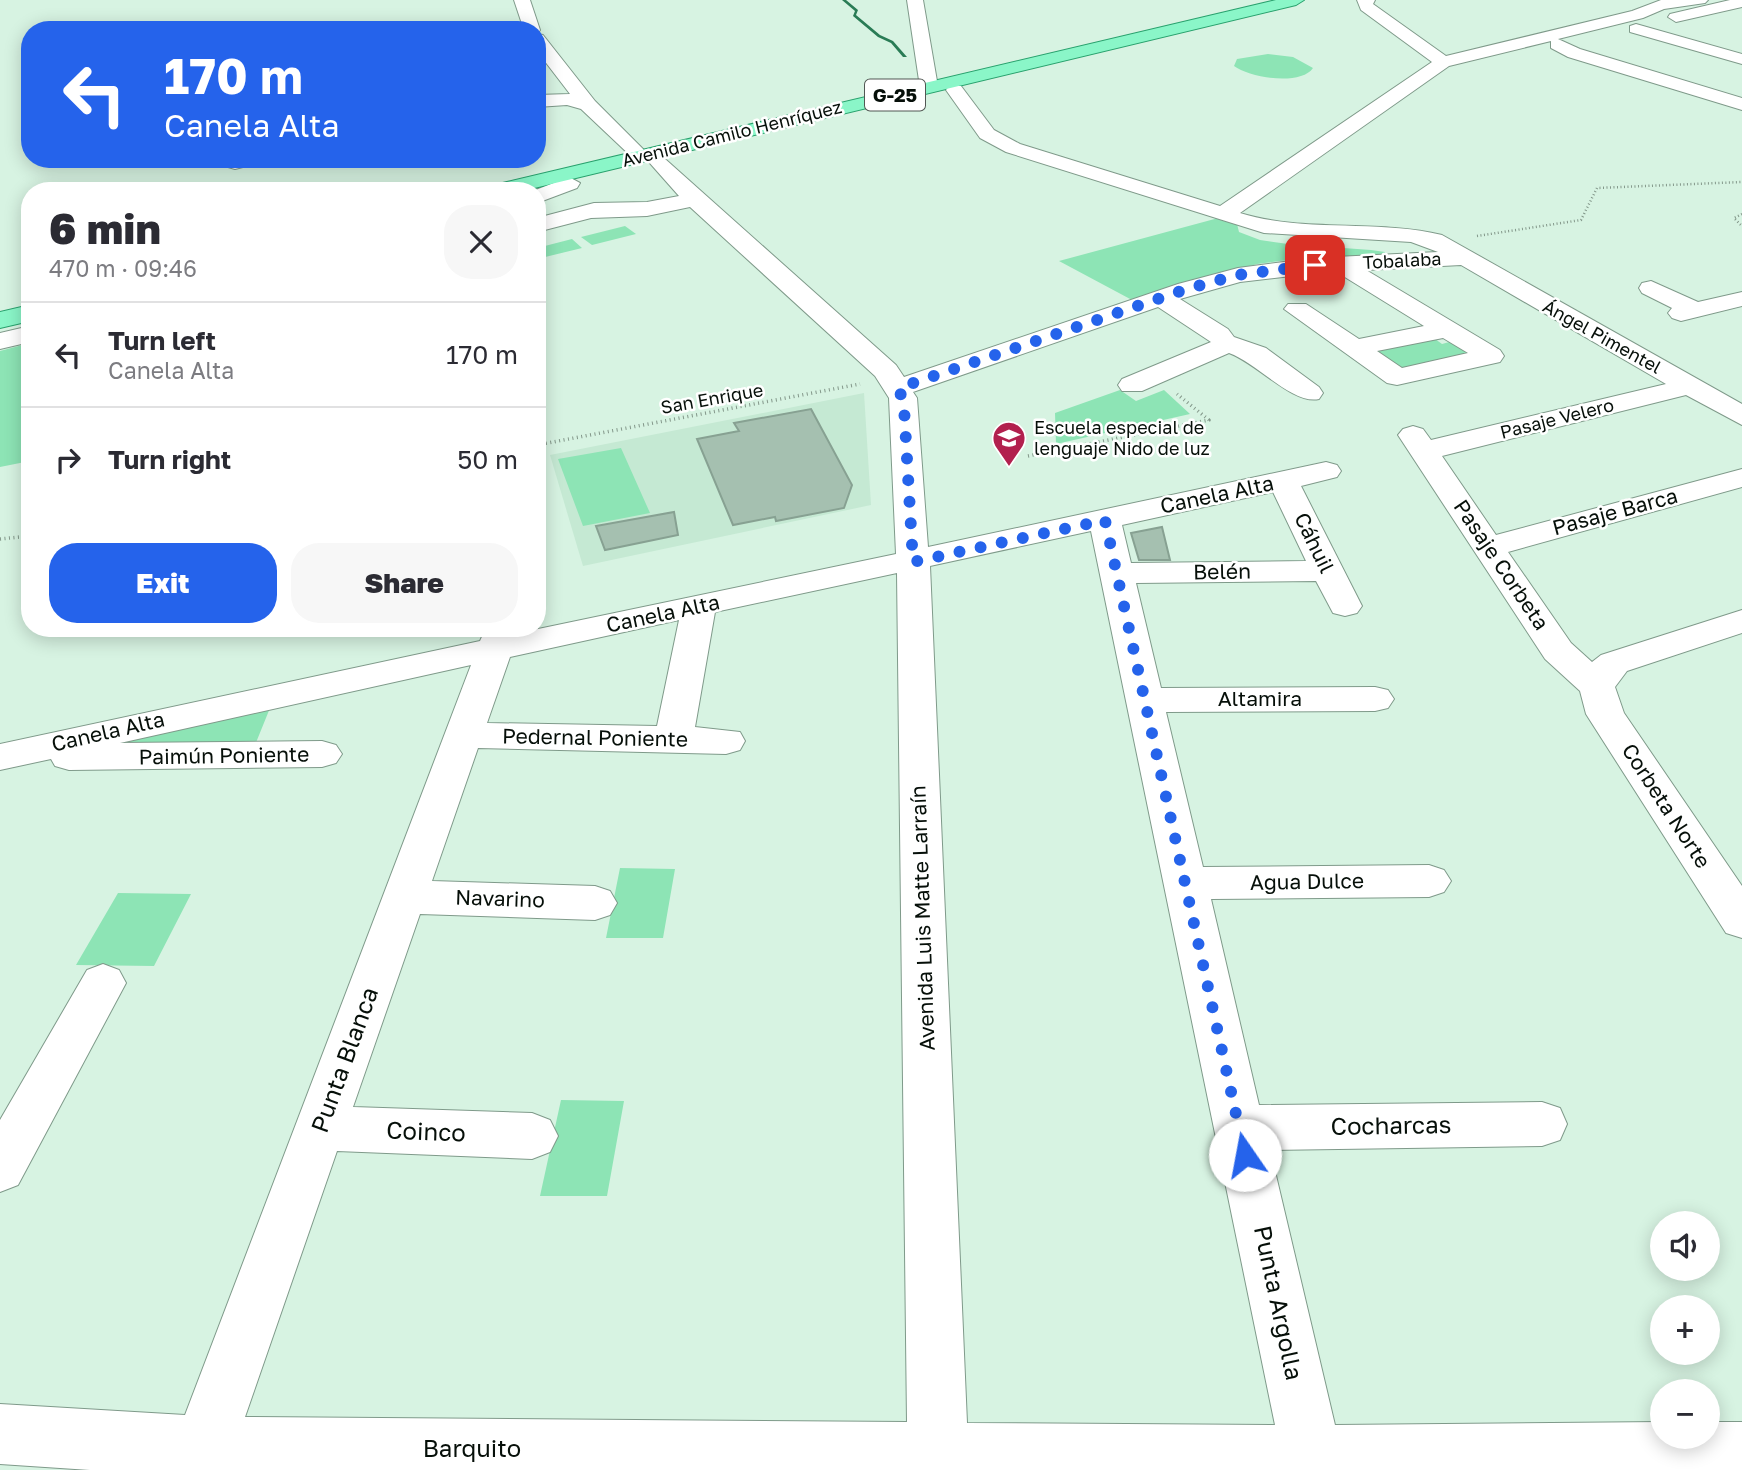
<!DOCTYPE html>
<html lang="en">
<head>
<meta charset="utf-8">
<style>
  body { margin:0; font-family:"Golos Text",sans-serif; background:#f7f7f7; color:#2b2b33; height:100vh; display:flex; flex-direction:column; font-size:26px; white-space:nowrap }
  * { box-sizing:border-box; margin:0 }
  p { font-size:23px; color:#7c7c81 }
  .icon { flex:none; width:38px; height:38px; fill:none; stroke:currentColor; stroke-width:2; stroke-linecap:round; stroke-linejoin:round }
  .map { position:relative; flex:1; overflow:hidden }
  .details { position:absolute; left:21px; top:182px; width:525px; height:455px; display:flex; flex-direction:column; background:#fff; border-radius:28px; box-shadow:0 4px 18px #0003 }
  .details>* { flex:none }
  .hud { position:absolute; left:21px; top:21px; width:525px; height:147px; border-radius:28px; box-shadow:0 4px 18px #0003; background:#2563eb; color:#fff; overflow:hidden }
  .controls { position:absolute; left:1650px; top:1211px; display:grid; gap:14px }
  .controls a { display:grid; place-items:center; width:70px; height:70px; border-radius:50%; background:#fff; box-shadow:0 4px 18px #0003; font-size:35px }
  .pin { position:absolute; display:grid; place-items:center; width:60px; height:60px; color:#fff; margin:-30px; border-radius:14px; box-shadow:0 4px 10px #0006 }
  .me { position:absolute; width:77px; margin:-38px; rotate:348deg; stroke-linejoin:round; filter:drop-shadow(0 0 5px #0008) }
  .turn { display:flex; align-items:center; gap:24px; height:147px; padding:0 28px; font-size:32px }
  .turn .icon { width:91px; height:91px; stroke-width:2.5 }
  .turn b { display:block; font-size:49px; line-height:60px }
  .round { display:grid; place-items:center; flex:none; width:74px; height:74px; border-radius:28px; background:#f7f7f7 }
  .head { display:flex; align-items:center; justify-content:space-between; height:119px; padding:0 28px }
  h1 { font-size:42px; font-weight:800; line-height:52px }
  .action { display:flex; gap:14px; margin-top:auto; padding:14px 28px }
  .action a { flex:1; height:80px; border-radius:28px; background:#2563eb; color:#fff; font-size:28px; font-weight:800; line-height:80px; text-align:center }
  .action a+a { background:#f7f7f7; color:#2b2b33 }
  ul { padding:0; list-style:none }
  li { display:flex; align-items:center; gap:21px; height:105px; padding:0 28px; border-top:2px solid #e1e1e2 }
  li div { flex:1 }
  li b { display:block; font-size:26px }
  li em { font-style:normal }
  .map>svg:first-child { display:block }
  .built { fill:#c5e9d3 }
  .green { fill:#8de4b5 }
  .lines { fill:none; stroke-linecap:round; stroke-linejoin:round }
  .stream { fill:#297c55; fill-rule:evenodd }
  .building { fill:#a5c0b0; stroke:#87a192; stroke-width:2 }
  .minor-casing { stroke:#7f9a8a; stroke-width:2 }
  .major-casing { stroke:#29a16d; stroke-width:2 }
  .path-far1 { stroke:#83978a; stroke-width:2.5; stroke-dasharray:1 2.5; stroke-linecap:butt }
  .path { stroke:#83978a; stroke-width:3.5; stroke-dasharray:1 3.5; stroke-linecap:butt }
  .minor { fill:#fff; fill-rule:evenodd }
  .major { fill:#8af6c8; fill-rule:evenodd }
  .route { stroke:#2563eb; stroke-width:12; stroke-dasharray:0 21.6 }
  .labels { text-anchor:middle; stroke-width:5; stroke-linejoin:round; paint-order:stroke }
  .far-street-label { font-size:18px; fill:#060f09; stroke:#fff }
  .far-poi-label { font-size:18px; fill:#060f09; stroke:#fff; text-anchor:start }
  .shield { fill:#fff; stroke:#515753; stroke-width:2 }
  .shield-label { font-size:19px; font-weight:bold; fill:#060f09 }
  .street-label { font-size:21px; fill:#060f09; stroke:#fff }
  .near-street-label { font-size:24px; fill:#060f09; stroke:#fff }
</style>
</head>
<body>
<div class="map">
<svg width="1742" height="1470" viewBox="0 0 1742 1470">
  <rect width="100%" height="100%" fill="#d7f3e2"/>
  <path class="built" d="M864,393l7,112 -288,61 -33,-111z"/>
  <path class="green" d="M1268,54l25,3 20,11c-12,18 -63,10 -79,-2l3,-7z
    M1222,217l15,7 2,8 21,8 28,4 83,6 14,2 1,4 -90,3 -39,5 -125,36 -73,-39z
    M625,226l11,8 -44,11 -11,-8z
    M572,239l10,9 -45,11v-11z
    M1431,336l11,8 11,-3 21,14 -73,15 -31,-22z
    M30,343v118l-30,6v-116z
    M1120,390l16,11 28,-11 26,24 -134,30 -1,-31z
    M621,448l29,65 -67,13 -25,-67z
    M270,708l-17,42 -168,2z
    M620,868l55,1 -12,69h-57z
    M118,893l73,1 -37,72 -78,-1z
    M561,1100l63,1 -17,95h-67z"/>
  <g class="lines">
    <path class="stream" d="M842,0h4l12,10 -2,5 24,20 13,6 14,16h-4l-12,-14 -13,-6 -25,-21 2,-5z"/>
  </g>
  <path class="building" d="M811,409l41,76 -8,23 -68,13 -1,-4 -42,8 -36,-86 42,-8 -5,-8z
    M674,512l4,23 -73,15 -9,-24z
    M1162,527l8,33h-31l-8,-27z"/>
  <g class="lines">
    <defs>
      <path id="minor" d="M514,0h16l10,30 -2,3 -1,-3h-13z
        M907,0h16l15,87 -3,4 -6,1 -9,-5z
        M1357,0h18l-2,4 73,52 186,-45 29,-11h47l-3,3 -41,6 -21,9 -85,21 22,10 162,49v12l-174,-53 -17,-9v-7l-102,25 -209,147c64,20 136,6 202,22l300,169v21l-56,-30 -244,61 54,79 246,-66v18l-234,65 63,91 21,19 9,-7 141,-45v23l-115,38 -12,16 9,26 118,173v52l-16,-5 -140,-219 -6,-23 -35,-32 -147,-224 5,-6 10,-3 10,3 8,11 235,-56 -205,-119 -95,5 134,80 4,6 -4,6 -103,23 -10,-2 -103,-74 4,-5h18l53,35 65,-13 -89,-55 -95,11 -60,17 48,30 6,8 32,11 53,39 4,6 -4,6c-26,6 -62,-36 -90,-46l-87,38h-20l-4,-6 4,-6 89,-37 -53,-35 -245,85 4,6 11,149 398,-85 11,3 4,6 -4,6 -36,9 61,120 -5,7 -12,3 -12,-3 -17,-32 -180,2 25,105 214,-1 13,3 6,9 -6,9 -13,3 -209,1 37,155 226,-2 15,5 7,11 -7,11 -15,5 -218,2 48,206 283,-3 18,6 7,16 -7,16 -18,6 -272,4 65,275 327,-3v15h46v-15h34v48h-1652l-90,-6v-60l185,11 286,-750 -351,78 202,-2 14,4 6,9 -6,9 -14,4 -253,3 -14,-4 -4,-7 -51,11v-26l480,-103 6,-13h32l1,5 377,-79 -7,-156 -14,-22 -185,-169 -43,9 -56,2 -54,14v-14l57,-15 53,-1 32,-6 -31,-35 -13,-1 -54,-51 -14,-4 -30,2v-12l33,-1 -33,-43v-17l6,1 52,66 56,56 13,1 232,207 8,12 274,-93 60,-16 77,-10 123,-6 -27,-10 -147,-9 -258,-81 -26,-14 -34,-48 3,-4h12l33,44 26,14 200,62 212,-144 -71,-52zM1443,338l25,15 -66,15 -25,-17zM1273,492l33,69 -175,2 -9,-38zM1091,531l184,894 -308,-2 -37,-857zM897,573l10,849 -662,-5 92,-266 195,8 18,-7 8,-16 -8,-16 -18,-7 -179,-6 67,-193 175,6 15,-5 7,-12 -7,-12 -15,-5 -163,-5 46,-133 248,6 14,-4 5,-9 -5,-9 -45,-5 20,-115zM679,620l-22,106 -170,-3 23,-66z
        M1730,0h12v7l-66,15 -8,-5 2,-3z
        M1636,24l106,30v10l-112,-32v-6z
        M227,159h35l-3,4 -24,6 -7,-2 -3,-4z
        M569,177l11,6 -3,5 -40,15v-12h-4z
        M1651,281l47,21 44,-10v14l-61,15 -9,-3 -4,-5 4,-5 -30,-15 -3,-5 3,-5z
        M30,326v16l-30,7v-16z
        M103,964l16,6 7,13 -108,202 -18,7v-72l87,-150z"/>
      <path id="major" d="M1276,0h28l-8,5 -774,186h-39l11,-6z
        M30,305v16l-30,7v-16z"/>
    </defs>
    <use href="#minor" class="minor-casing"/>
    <use href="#major" class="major-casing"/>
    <path class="path-far1" d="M1742,214l-8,4 8,8
      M1477,236l104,-16 16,-32 145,-6"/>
    <path class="path" d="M537,445l323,-61
      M1028,456l181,-36 -32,-26
      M0,539l30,-3"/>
    <use href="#minor" class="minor"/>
    <use href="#major" class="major"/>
  </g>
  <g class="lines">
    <path class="route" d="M1245,1155l-140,-635 -192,42 -9,-155 -5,-19 288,-99 51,-14 77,-10"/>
  </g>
  <defs>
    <symbol id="school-pin" viewBox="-11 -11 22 30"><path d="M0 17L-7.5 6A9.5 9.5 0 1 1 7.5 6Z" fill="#b2204e" stroke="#fff"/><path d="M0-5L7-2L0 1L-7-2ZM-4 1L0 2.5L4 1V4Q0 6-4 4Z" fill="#fff"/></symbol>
  </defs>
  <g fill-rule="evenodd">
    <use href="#school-pin" x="990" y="419" width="38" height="52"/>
  </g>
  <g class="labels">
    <g class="far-street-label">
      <text transform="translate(732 134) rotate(-14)" y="6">Avenida Camilo Henríquez</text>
      <text transform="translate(1402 261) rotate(-3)" y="6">Tobalaba</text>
      <text transform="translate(1602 337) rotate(29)" y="6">Ángel Pimentel</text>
      <text transform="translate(712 399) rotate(-10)" y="6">San Enrique</text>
      <text transform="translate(1557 419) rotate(-14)" y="6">Pasaje Velero</text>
    </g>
    <g class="far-poi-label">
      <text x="1034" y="434">Escuela especial de<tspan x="1034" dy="21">lenguaje Nido de luz</tspan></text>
    </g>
    <rect class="shield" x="865" y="79.5" width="60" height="31" rx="5"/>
    <g class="shield-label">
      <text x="895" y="102">G-25</text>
    </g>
    <g class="street-label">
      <text transform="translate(1217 495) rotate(-12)" y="7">Canela Alta</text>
      <text transform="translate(1615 512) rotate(-15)" y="7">Pasaje Barca</text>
      <text transform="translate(1314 543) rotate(64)" y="7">Cáhuil</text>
      <text transform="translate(1501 565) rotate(56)" y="7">Pasaje Corbeta</text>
      <text transform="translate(1222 572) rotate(-1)" y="7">Belén</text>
      <text transform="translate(663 614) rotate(-12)" y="7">Canela Alta</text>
      <text x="1260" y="706">Altamira</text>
      <text transform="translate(108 732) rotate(-13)" y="7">Canela Alta</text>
      <text transform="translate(595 738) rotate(1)" y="7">Pedernal Poniente</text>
      <text transform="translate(224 756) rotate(-1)" y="7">Paimún Poniente</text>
      <text transform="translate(1666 806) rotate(57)" y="7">Corbeta Norte</text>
      <text transform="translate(1307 882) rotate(-1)" y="7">Agua Dulce</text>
      <text transform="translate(500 899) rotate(2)" y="7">Navarino</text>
      <text transform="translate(923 918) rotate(-92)" y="7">Avenida Luis Matte Larraín</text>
    </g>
    <g class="near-street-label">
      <text transform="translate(345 1060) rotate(-70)" y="8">Punta Blanca</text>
      <text transform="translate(1391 1126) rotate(-1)" y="8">Cocharcas</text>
      <text transform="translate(426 1132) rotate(2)" y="8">Coinco</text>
      <text transform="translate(1278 1303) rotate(78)" y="8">Punta Argolla</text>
      <text x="472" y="1457">Barquito</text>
    </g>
  </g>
</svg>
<div class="controls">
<a><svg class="icon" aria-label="sound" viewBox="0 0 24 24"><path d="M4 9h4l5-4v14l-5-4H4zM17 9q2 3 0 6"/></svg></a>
<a>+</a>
<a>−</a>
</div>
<div class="pin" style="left:1315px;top:265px;background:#d93025"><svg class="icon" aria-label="arrive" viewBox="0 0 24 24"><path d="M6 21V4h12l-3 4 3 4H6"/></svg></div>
<svg class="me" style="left:1245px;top:1155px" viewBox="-20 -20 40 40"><circle r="19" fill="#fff"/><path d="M0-13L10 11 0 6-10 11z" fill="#2563eb"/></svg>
<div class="hud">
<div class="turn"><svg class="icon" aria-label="left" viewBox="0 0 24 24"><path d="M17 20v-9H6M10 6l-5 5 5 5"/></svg><div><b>170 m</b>Canela Alta</div></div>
</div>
<section class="details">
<div class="head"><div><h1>6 min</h1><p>470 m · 09:46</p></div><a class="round"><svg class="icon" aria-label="close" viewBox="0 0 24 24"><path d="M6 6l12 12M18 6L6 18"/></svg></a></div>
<ul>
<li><svg class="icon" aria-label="left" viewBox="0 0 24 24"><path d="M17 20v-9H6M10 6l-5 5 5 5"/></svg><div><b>Turn left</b><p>Canela Alta</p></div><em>170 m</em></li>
<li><svg class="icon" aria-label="right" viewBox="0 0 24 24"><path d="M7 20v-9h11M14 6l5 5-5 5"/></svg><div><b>Turn right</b></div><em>50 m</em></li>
</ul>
<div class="action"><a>Exit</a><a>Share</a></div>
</section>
</div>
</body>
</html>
